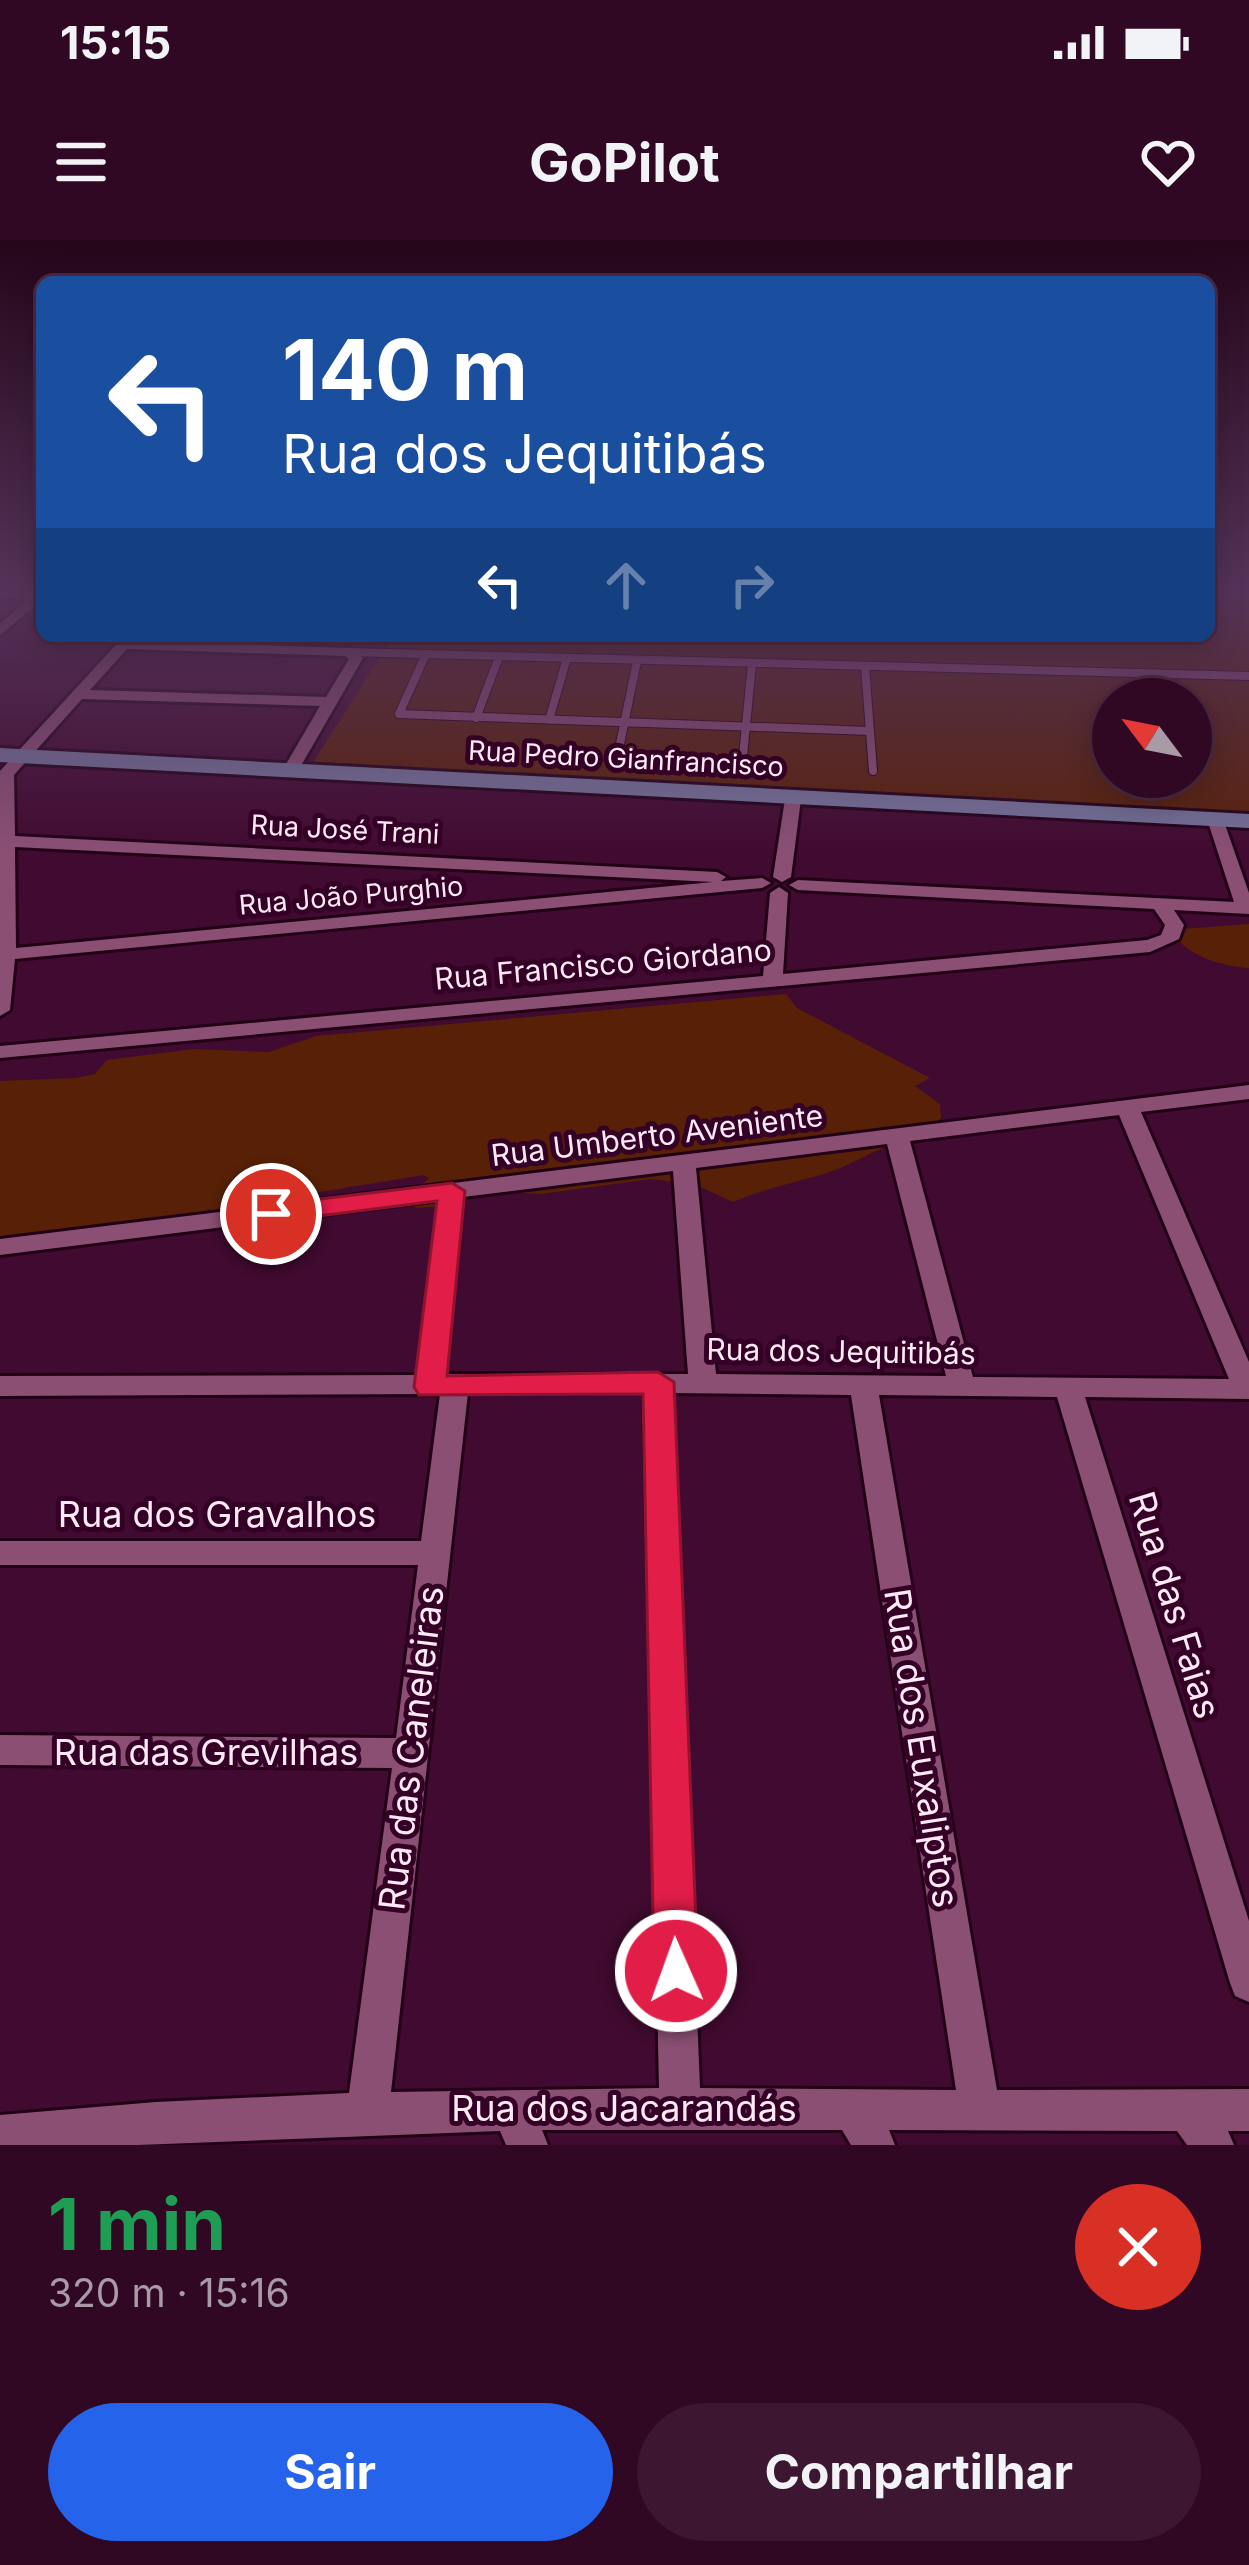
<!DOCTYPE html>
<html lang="pt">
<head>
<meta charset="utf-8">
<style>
  body { margin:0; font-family:Inter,sans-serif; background:#3d1631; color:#f1f3f6; height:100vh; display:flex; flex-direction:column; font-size:45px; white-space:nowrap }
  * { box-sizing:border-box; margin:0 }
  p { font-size:39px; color:#a89aa6 }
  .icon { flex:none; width:66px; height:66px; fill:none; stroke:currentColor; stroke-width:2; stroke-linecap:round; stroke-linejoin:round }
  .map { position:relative; height:1905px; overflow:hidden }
  .details { display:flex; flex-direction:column; background:#310824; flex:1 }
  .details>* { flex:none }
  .banner { position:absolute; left:36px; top:36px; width:1179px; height:366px; border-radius:18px; box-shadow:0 6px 30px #0003,0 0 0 3px #4c2941; background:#1a4fa0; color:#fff; overflow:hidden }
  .needle { width:78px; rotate:302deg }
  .fabs { position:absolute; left:1092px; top:438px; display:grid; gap:24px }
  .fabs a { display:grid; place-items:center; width:120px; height:120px; border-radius:50%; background:#310824; box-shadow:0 6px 30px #0003,0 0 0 3px #4c2941; font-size:60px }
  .pin { position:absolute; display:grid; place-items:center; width:102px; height:102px; color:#fff; margin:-51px; border:6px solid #fff; border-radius:50%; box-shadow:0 3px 12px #0007 }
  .me { position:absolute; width:132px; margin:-66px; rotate:358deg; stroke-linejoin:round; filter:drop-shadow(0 0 9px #0008) }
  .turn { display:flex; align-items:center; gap:42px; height:252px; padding:0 48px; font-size:54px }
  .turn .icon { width:156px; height:156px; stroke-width:2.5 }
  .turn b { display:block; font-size:84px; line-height:102px }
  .lanes { display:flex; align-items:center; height:114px; padding:0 48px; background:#0003; justify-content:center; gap:60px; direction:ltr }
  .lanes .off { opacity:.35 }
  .round { display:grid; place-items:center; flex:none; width:126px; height:126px; border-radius:63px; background:#3d1631 }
  .summary { display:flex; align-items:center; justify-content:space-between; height:204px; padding:0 48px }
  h1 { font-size:72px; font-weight:700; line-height:90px; color:#1e9e55 }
  .cta { display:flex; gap:24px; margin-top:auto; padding:24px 48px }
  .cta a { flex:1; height:138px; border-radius:72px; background:#2563eb; color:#fff; font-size:48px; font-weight:700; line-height:138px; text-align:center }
  .cta a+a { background:#3d1631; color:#f1f3f6 }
  .status { display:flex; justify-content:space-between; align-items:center; height:84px; padding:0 60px; background:#310824; direction:ltr }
  .status svg { height:33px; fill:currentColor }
  header { display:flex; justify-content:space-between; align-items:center; height:156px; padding:0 48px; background:#310824; font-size:54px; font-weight:700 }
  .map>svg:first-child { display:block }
  .green { fill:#582107; fill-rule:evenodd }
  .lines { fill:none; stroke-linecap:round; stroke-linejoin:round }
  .lane-casing { stroke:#210016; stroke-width:10 }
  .street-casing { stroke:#210016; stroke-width:6 }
  .secondary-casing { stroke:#210016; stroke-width:6 }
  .lane { stroke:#8b4f74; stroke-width:8 }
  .street { fill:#8b4f74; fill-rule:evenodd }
  .secondary { fill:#747298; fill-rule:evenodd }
  .route { fill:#e11d48; stroke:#92132f; stroke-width:3 }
  .labels { text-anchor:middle; stroke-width:10; stroke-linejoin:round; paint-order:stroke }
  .far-street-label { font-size:27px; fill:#ffe9f5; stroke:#350026 }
  .street-label { font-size:30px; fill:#ffe9f5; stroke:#350026 }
  .near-street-label { font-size:36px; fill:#ffe9f5; stroke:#350026 }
</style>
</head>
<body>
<div class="status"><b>15:15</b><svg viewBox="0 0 49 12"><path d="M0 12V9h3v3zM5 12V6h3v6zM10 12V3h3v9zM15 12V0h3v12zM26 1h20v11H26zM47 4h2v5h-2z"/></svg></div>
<header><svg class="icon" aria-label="menu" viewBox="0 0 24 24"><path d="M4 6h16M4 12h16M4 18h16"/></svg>GoPilot<svg class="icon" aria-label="heart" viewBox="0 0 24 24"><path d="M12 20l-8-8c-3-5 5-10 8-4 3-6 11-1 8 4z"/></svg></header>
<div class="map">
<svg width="1249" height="1905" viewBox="0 0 1249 1905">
  <rect width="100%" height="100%" fill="#410a30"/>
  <path class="green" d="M1209,351h40v226l-940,-48 84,-133h816zM1113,459h78v78h-78z
    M1249,684v44c-31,-2 -62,-13 -80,-38z
    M786,754l11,14 133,70 -15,8 25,18 1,13 -10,15c-40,6 -69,30 -107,42 -31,9 -61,15 -91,28l-39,-18 -43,-5 -110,15 -67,-4 -34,16 -23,2 -13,-6 25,-24 -6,-3 -423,70v-164l77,-3 18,-4 12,-14 87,-11 75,3 47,-16z"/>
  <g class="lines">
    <defs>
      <path id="lane" d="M349,412l900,24
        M426,414l-27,60 471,17
        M865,426l8,105
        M476,478l23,-61
        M549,480l18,-62
        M742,526l10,-102
        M615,528l22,-107"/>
      <path id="street" d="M0,351l42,1v8l-42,35v-11l28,-25 -28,-2z
        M124,396h14l-4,5 215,7 14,10 -65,113 -8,5 -8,-5 38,-65 -238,-7 -68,76 1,61 702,36 9,5 -5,4 41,-3 9,5 -9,5 -747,71 -5,51 -10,6v-245zM127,409l218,7 4,3 -23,38 -236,-7zM15,607l698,35 -697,66z
        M793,554l8,5 -10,78 -9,5 -9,-5 12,-78z
        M1215,574l8,5 26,74v21l-75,-4 10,15 -5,14 -29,13 -1150,106v-12l763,-70 7,-83 9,-6 9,6 -5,81 364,-34 14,-5 4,-10 -11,-16 -356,-19 -9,-5 9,-5 436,22 -27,-83z
        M1249,845v14l-108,13 108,250v37l-164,-2 164,524v81l-14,-6 -5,-13 -173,-586 -178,-2 118,695 252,-1v42h-21l6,14h-47l-10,-14 -288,-1 6,15h-44l-9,-15h-300l6,15h-42l-6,-14 -362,14h-138v-30l156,-13 193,-9 43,-325 -392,-3v-30l396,3 22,-173h-418v-24h421l19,-147 -440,2v-20l418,-1 21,-175 -439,55v-16zM1119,875l110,264 -256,-2 -63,-236zM887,904l59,232 -230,-2 -20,-206zM673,931l15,203h-243l18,-177zM468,1153h176l15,695 -268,4zM672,1153l179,2 105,695 -256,-2z"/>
      <path id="secondary" d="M0,508l1249,66v14l-1249,-66z"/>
    </defs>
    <use href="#lane" class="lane-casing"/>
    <use href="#street" class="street-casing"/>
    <use href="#secondary" class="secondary-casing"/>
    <use href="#lane" class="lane"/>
    <use href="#street" class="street"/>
    <use href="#secondary" class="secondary"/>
  </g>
  <linearGradient id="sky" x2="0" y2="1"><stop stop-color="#24061a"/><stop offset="0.57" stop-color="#543359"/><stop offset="1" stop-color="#543359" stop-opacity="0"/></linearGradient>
  <rect width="1249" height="617" fill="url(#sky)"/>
  <path class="route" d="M452,943l13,8 -18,185 211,-4 16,10 24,589 -6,15 -16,7 -15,-7 -7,-15 -11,-577 -224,1 -5,-8 23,-186 -166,21 -14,-8 14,-9z"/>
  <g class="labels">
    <g class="far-street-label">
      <text transform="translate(626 519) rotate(3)" y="9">Rua Pedro Gianfrancisco</text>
      <text transform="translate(345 590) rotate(3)" y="9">Rua José Trani</text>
      <text transform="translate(351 656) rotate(-5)" y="9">Rua João Purghio</text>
    </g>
    <g class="street-label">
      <text transform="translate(603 725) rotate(-5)" y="10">Rua Francisco Giordano</text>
      <text transform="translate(657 896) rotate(-7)" y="10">Rua Umberto Aveniente</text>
      <text transform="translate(841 1112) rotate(1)" y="10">Rua dos Jequitibás</text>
    </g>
    <g class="near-street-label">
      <text x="217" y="1287">Rua dos Gravalhos</text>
      <text transform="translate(1175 1365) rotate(73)" y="13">Rua das Faias</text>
      <text transform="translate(411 1508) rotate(-83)" y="13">Rua das Caneleiras</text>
      <text transform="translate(922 1508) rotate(81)" y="13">Rua dos Euxaliptos</text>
      <text x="206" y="1525">Rua das Grevilhas</text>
      <text x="624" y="1881">Rua dos Jacarandás</text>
    </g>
  </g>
</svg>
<div class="fabs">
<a><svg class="needle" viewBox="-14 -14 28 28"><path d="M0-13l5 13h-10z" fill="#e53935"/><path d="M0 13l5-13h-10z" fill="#a89aa6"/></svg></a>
</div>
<div class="pin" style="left:271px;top:974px;background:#d93025"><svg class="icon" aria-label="arrive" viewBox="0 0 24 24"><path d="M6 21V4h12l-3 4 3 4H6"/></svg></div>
<svg class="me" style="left:676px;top:1731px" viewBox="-20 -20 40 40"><circle r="17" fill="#e11d48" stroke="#fff" stroke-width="3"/><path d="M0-11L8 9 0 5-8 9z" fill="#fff"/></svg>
<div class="banner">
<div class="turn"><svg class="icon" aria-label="left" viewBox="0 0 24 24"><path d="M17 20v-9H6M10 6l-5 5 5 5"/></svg><div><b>140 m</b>Rua dos Jequitibás</div></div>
<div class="lanes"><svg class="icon" aria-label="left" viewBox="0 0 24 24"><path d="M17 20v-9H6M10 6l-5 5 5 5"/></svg><svg class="icon off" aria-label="ahead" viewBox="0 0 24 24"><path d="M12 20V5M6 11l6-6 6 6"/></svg><svg class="icon off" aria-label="right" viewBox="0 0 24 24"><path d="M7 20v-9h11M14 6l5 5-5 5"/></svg></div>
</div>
</div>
<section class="details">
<div class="summary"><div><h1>1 min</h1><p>320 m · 15:16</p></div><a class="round" style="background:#d93025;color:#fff"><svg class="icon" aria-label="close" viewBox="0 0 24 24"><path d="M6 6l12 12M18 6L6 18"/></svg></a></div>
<div class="cta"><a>Sair</a><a>Compartilhar</a></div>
</section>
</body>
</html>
